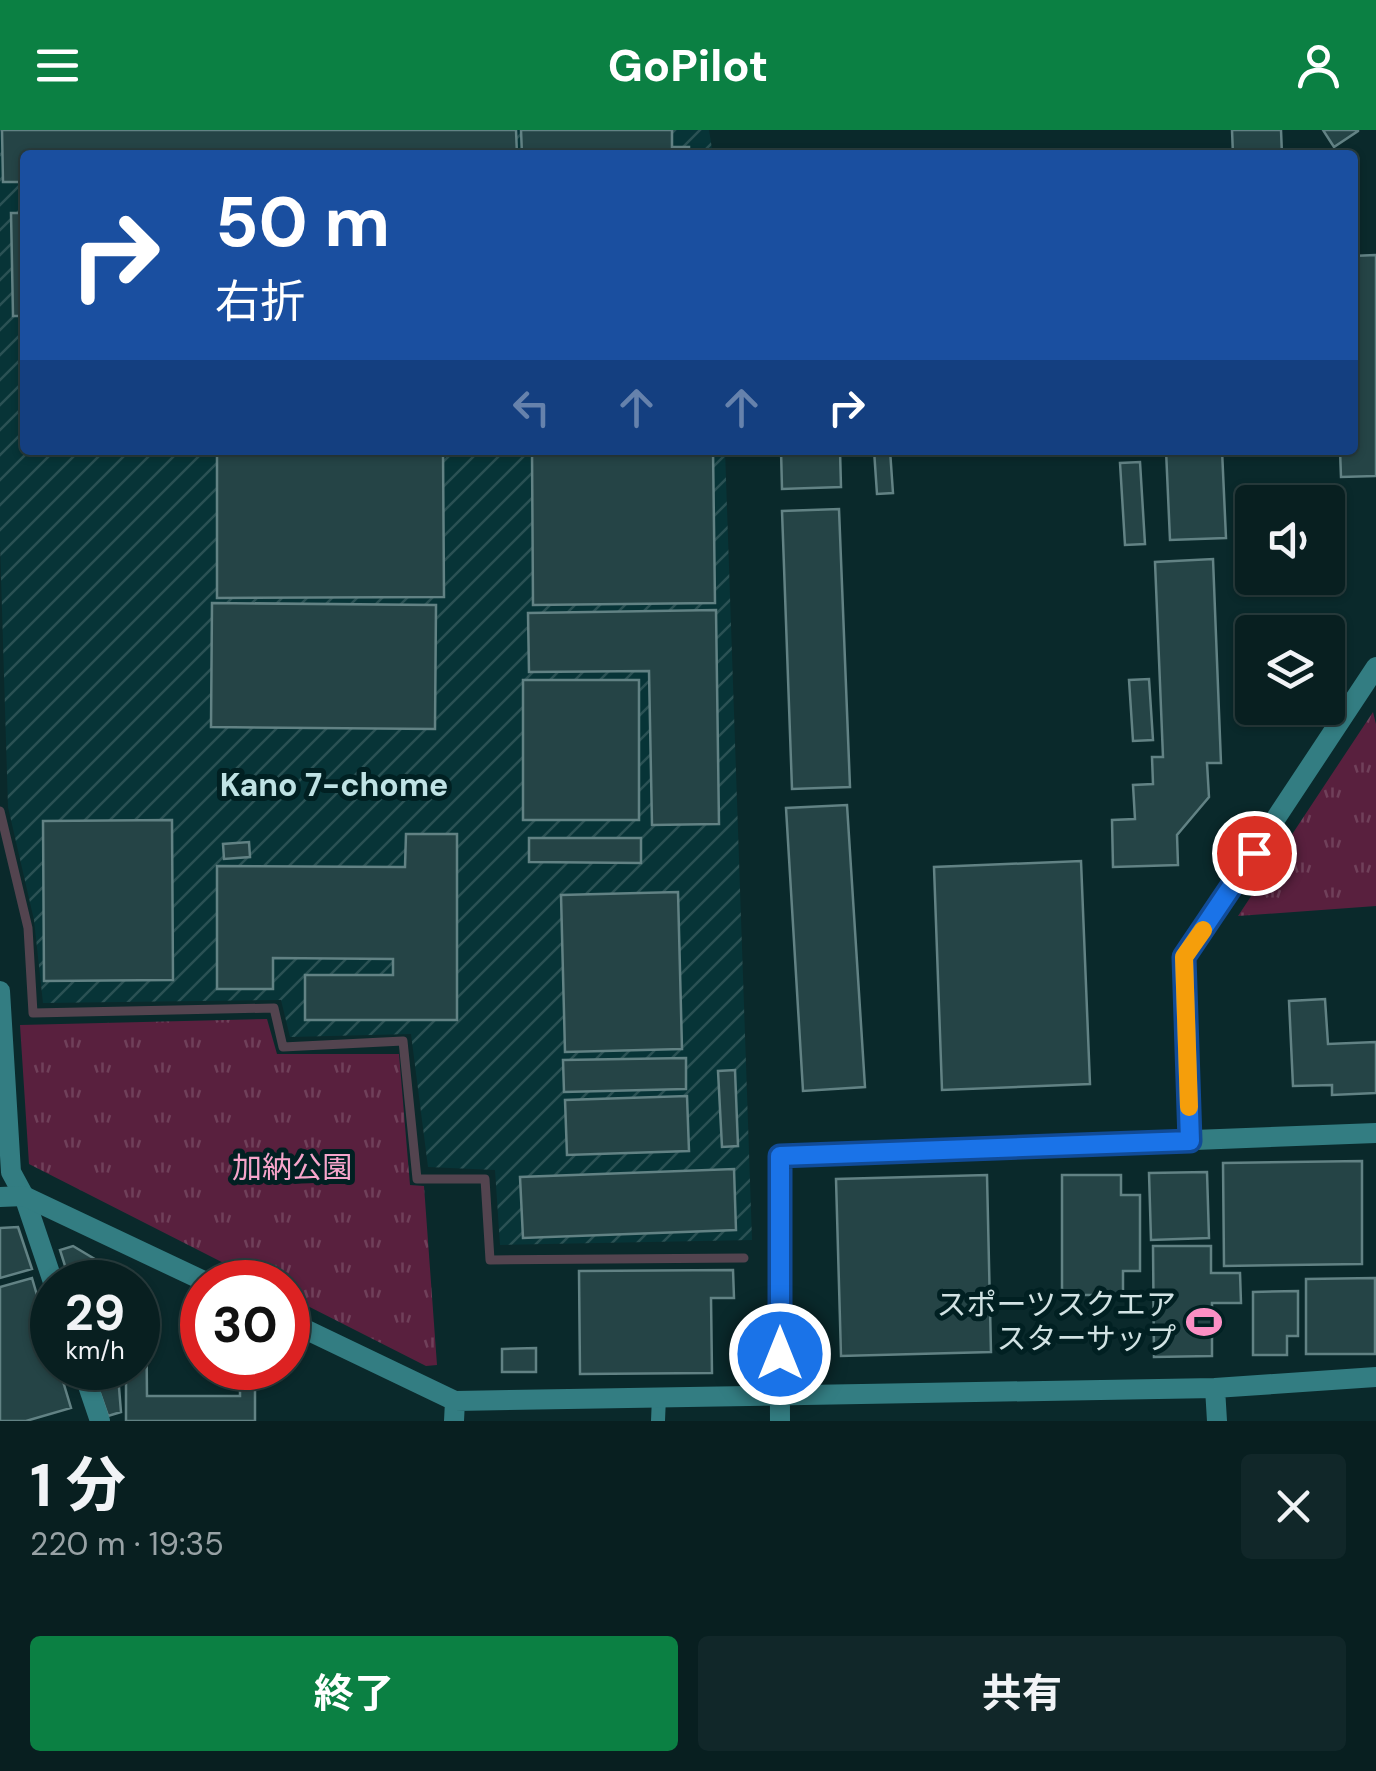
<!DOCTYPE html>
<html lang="ja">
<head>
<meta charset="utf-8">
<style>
  body { margin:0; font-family:"DM Sans","Noto Sans JP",sans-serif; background:#112729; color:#f1f3f6; height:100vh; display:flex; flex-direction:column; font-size:38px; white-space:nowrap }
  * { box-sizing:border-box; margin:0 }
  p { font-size:32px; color:#98a2a5 }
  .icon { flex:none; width:55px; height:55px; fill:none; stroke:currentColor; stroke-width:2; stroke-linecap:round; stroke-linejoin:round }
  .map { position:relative; height:1291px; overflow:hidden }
  .panel { display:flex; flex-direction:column; background:#081f20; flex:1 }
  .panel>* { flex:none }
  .top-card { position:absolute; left:20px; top:20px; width:1338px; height:305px; border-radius:10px; box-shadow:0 2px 8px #0004,0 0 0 2px #293d3e; background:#1a4fa0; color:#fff; overflow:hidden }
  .fabs { position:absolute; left:1235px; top:355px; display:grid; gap:20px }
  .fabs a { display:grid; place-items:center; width:110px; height:110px; border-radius:10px; background:#081f20; box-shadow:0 2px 8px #0004,0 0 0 2px #293d3e; font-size:50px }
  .speed { position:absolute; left:30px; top:1130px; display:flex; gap:20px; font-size:50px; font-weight:700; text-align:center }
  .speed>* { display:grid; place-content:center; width:130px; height:130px; border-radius:50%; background:#081f20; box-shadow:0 2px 8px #0004,0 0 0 2px #293d3e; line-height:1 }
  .speed small { font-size:25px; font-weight:400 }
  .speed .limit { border:15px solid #d22; background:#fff; color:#111 }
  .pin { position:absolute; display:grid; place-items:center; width:85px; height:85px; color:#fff; margin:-42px; border:5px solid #fff; border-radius:50%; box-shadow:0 2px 10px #0007 }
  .me { position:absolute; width:110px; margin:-55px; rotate:0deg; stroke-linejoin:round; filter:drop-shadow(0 0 8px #0008) }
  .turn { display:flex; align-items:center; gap:35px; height:210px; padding:0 30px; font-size:45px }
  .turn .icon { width:130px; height:130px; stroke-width:2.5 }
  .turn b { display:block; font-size:70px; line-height:85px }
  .lanes { display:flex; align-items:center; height:95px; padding:0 30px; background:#0003; justify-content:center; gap:50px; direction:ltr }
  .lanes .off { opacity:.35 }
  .round { display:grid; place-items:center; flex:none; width:105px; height:105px; border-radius:10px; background:#112729 }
  .overview { display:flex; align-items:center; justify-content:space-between; height:170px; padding:0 30px }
  h1 { font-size:60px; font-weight:700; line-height:75px }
  .action { display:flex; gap:20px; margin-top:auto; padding:20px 30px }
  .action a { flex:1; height:115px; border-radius:10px; background:#0b8043; color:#fff; font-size:40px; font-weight:700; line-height:115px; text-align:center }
  .action a+a { background:#112729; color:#f1f3f6 }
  header { display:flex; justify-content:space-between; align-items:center; height:130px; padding:0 30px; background:#0b8043; color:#fff; font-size:45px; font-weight:700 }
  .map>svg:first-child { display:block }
  .industrial { fill:url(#industrial-furrows) }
  .park { fill:url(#park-tufts) }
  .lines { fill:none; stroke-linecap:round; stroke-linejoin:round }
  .stream { stroke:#53444f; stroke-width:9 }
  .building { fill:#254446; stroke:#628284; stroke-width:2.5 }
  .service { stroke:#337d82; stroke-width:14 }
  .minor { stroke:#337d82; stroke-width:20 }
  .tertiary { stroke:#337d82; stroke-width:20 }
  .route-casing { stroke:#114b97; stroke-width:25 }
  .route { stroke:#1a73e8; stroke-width:18 }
  .slow { stroke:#f59e0b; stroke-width:18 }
  .labels { text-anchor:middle; stroke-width:10; stroke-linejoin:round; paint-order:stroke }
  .park-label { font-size:30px; fill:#f6a5cb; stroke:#012022 }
  .poi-label { font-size:30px; fill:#d1e2e3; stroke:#012022; text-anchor:end }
  .neighbourhood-label { font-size:32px; font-weight:bold; fill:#bfe2e4; stroke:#012022 }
</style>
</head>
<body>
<header><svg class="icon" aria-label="menu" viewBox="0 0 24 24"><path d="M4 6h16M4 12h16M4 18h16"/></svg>GoPilot<svg class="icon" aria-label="person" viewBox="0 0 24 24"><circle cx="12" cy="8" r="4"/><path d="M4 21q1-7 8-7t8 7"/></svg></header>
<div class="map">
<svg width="1376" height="1291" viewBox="0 0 1376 1291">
  <defs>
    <pattern id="industrial-furrows" width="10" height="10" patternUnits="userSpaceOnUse" patternTransform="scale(2.5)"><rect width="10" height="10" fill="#073437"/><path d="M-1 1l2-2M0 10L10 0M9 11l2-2" fill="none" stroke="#2a5154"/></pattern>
    <pattern id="park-tufts" width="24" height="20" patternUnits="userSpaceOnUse" patternTransform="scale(2.5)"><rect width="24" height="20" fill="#59203e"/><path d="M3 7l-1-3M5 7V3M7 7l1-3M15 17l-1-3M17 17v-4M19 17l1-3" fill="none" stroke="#70405a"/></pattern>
  </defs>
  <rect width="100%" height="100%" fill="#0a292b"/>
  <path class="industrial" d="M0,0h709l4,25h-688v295h700l27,790 -252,5 -5,-75 -67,-3 -17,-133 -121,3 -9,-37 -238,3 -9,-83 -26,-113 -8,-264z"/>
  <path class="park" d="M1373,582l3,12v182l-138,10z
    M267,889l10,35h122l11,131 14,1 13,179 -11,1 -138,-70v-14h-27l-232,-118 -9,-139z"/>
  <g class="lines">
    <path class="stream" d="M0,681l28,117 5,85 241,-5 9,39 120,-6 14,138h68l5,81 254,-2"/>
  </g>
  <path class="building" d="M2,0h514l1,25h-492v27h-22z
    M521,0h151v17h17v8h-167z
    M1232,0h49l1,25h-49z
    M1323,0h35v1l-24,16z
    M11,83h14v103h-12z
    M1376,125v221l-35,1 -1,-27h12v-194z
    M217,320h226l1,147 -227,1z
    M532,320h181l2,153 -182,2z
    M781,320h59l1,37 -59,2z
    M874,320h16l3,43 -16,1z
    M1166,320h56l4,88 -56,2z
    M1140,332l5,82 -20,1 -5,-82z
    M839,379l11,278 -58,2 -10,-278z
    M1213,429l8,204h-14l2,34 -32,38 1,30 -65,2 -1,-47 23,-1 -2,-34 20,-1 -1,-27h11l-8,-195z
    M212,473l224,2 -1,124 -224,-2z
    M716,480l3,214 -67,1 -3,-154 -120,1 -1,-59z
    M1149,549l4,61 -20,1 -4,-61z
    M523,550h116v140h-116z
    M847,675l18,282 -62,4 -17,-283z
    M172,690l1,160 -129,1 -1,-160z
    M406,704h51v186h-152v-45h88v-16l-120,-1v31h-56v-123l188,1z
    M529,708h112v25l-112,-1z
    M249,712l1,15 -26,2 -1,-15z
    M1081,731l9,223 -148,6 -8,-223z
    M678,762l4,157 -117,3 -4,-157z
    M1325,869l3,45 48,-2v51l-44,2v-10l-39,1 -4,-85z
    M686,928v31l-122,3 -1,-32z
    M735,940l3,76 -16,1 -4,-76z
    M687,966l2,55 -122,4 -2,-55z
    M1362,1031v103l-138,2 -1,-103z
    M734,1039l2,61 -213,8 -3,-61z
    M1207,1042l2,66 -58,2 -2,-67z
    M987,1045l4,177 -150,4 -5,-177z
    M1062,1045h59v20h19v76h-17v24h-61z
    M18,1097l14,42 -32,9v-50z
    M73,1116l25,15 -31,11 -7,-22z
    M1153,1116h58v27h29l1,30h-29v53l-58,1z
    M111,1133l4,15 -13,4h-31l-2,-6z
    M733,1140l1,28h-23l1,75 -132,1 -1,-103z
    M32,1148l20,69v21h7l12,40 -45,13h-26v-134z
    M1375,1148v76h-69v-75z
    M138,1155l8,5 1,106h93v-28h15v53h-129v-53h12z
    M1298,1161v45h-11v19h-34v-63z
    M536,1218v24h-34v-23z
    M114,1239l4,6 3,37 -13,4 -14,-40z"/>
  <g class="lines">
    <path class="service" d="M658,1291l1,-24"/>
    <path class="minor" d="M0,861l11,181 13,24 29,86
      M1190,1011l-6,-184 192,-290
      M82,1238l18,53
      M780,1291l-1,-265 597,-23"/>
    <path class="tertiary" d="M0,1067l24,-1 182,86
      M288,1191l167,80 -1,20
      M1215,1258l161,-11
      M455,1271l760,-13 2,33"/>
  </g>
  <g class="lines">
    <defs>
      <path id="route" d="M780,1224v-198l410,-15 -6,-184 70,-104"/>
    </defs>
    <use href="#route" class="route-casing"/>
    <use href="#route" class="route"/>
    <path class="slow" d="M1189,977l-5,-150 19,-27"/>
  </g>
  <defs>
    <symbol id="stadium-bare" viewBox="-9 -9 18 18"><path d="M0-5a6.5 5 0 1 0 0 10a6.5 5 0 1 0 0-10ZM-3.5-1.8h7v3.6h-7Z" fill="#fb8fc4" stroke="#012022" stroke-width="2.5" paint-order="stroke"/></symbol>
  </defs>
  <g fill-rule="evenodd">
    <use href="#stadium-bare" x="1179" y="1167" width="50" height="50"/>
  </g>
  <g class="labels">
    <g class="park-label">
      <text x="292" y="1048">加納公園</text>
    </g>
    <g class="poi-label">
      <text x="1176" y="1185">スポーツスクエア<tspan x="1176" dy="34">スターサップ</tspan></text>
    </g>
    <g class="neighbourhood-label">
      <text x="334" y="666">Kano 7-chome</text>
    </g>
  </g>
</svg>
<div class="fabs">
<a><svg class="icon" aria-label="sound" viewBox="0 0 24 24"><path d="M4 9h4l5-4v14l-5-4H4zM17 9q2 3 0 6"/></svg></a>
<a><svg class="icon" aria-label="layers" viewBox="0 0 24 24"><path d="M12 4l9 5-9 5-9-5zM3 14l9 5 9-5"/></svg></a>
</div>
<div class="speed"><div>29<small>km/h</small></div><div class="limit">30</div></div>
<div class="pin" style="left:1254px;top:723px;background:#d93025"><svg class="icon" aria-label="arrive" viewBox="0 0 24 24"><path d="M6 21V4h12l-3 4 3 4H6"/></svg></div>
<svg class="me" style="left:780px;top:1224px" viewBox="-20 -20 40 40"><circle r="17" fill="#1a73e8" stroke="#fff" stroke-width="3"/><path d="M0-11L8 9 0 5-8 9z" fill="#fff"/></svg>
<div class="top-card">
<div class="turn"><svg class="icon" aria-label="right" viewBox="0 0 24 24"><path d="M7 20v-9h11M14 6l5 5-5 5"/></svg><div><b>50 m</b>右折</div></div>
<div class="lanes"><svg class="icon off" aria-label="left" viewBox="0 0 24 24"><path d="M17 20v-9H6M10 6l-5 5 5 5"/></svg><svg class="icon off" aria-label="ahead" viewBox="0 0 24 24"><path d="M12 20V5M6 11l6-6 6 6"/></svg><svg class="icon off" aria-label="ahead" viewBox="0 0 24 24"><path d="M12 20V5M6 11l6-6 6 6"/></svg><svg class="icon" aria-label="right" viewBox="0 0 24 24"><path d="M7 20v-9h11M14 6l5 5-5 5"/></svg></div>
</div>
</div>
<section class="panel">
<div class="overview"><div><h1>1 分</h1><p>220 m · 19:35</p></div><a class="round"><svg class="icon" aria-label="close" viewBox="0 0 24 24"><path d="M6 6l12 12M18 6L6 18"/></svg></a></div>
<div class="action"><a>終了</a><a>共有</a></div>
</section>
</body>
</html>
